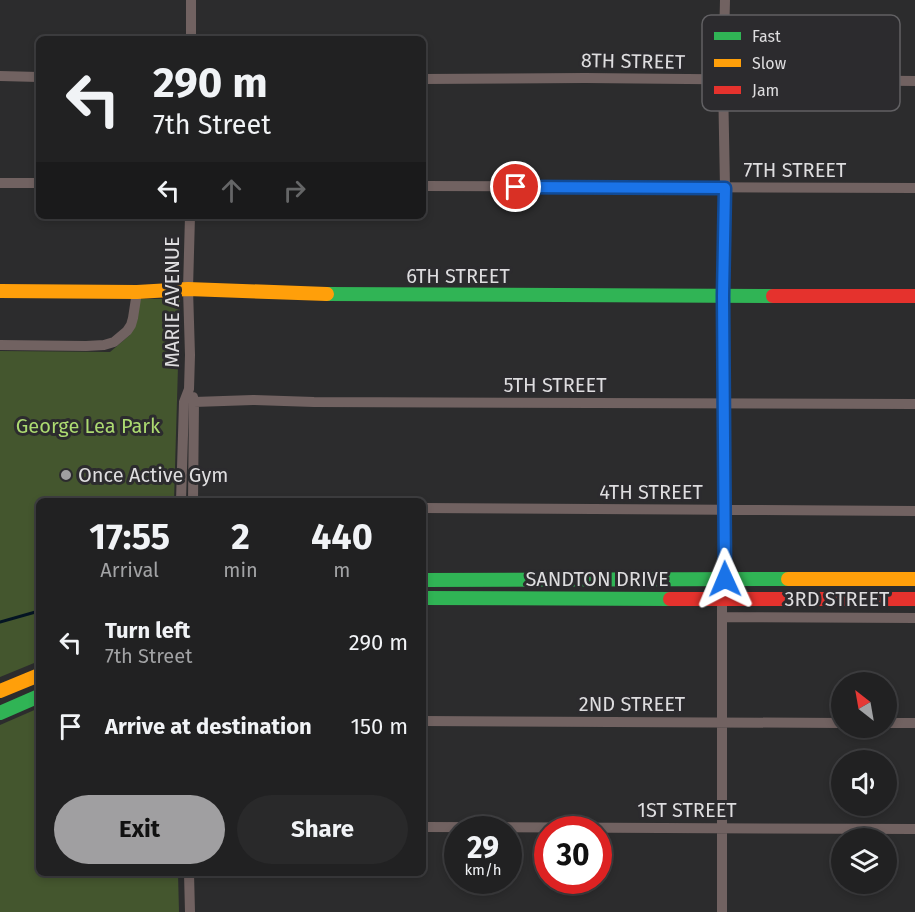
<!DOCTYPE html>
<html lang="en">
<head>
<meta charset="utf-8">
<style>
  body { margin:0; font-family:"Fira Sans",sans-serif; background:#29292a; color:#f1f3f6; height:100vh; display:flex; flex-direction:column; font-size:22px; white-space:nowrap }
  * { box-sizing:border-box; margin:0 }
  p { font-size:20px; color:#a2a3a5 }
  .icon { flex:none; width:33px; height:33px; fill:none; stroke:currentColor; stroke-width:2; stroke-linecap:round; stroke-linejoin:round }
  .map { position:relative; flex:1; overflow:hidden }
  .sheet { position:absolute; left:36px; top:498px; width:390px; height:378px; display:flex; flex-direction:column; background:#212122; border-radius:9px; box-shadow:0 3px 9px #0003,0 0 0 2px #3e3e40 }
  .sheet>* { flex:none }
  .hud { position:absolute; left:36px; top:36px; width:390px; height:183px; border-radius:9px; box-shadow:0 3px 9px #0003,0 0 0 2px #3e3e40; background:#212122; color:#f1f3f6; overflow:hidden }
  .needle { width:39px; rotate:329deg }
  .fabs { position:absolute; left:831px; top:672px; display:grid; gap:12px }
  .fabs a { display:grid; place-items:center; width:66px; height:66px; border-radius:50%; background:#212122; box-shadow:0 3px 9px #0003,0 0 0 2px #3e3e40; font-size:30px }
  .speed { position:absolute; left:444px; top:816px; display:flex; gap:12px; font-size:30px; font-weight:700; text-align:center }
  .speed>* { display:grid; place-content:center; width:78px; height:78px; border-radius:50%; background:#212122; box-shadow:0 3px 9px #0003,0 0 0 2px #3e3e40; line-height:1 }
  .speed small { font-size:15px; font-weight:400 }
  .speed .limit { border:9px solid #d22; background:#fff; color:#111 }
  .pin { position:absolute; display:grid; place-items:center; width:51px; height:51px; color:#fff; margin:-26px; border:3px solid #fff; border-radius:50%; box-shadow:0 2px 6px #0007 }
  .me { position:absolute; width:66px; margin:-33px; rotate:359deg; stroke-linejoin:round; filter:drop-shadow(0 0 4px #0008) }
  .turn { display:flex; align-items:center; gap:21px; height:126px; padding:0 18px; font-size:27px }
  .turn .icon { width:78px; height:78px; stroke-width:2.5 }
  .turn b { display:block; font-size:42px; line-height:51px }
  .lanes { display:flex; align-items:center; height:57px; padding:0 18px; background:#0003; justify-content:center; gap:30px; direction:ltr }
  .lanes .off { opacity:.35 }
  .eta { display:flex; justify-content:space-evenly; align-items:center; height:102px; text-align:center }
  .eta b { font-size:36px; font-weight:700; line-height:42px }
  .primary-button { display:flex; gap:12px; margin-top:auto; padding:12px 18px }
  .primary-button a { flex:1; height:69px; border-radius:36px; background:#a09fa1; color:#111; font-size:24px; font-weight:700; line-height:69px; text-align:center }
  .primary-button a+a { background:#29292a; color:#f1f3f6 }
  ul { padding:0; list-style:none }
  li { display:flex; align-items:center; gap:18px; height:84px; padding:0 18px }
  li div { flex:1 }
  li b { display:block; font-size:22px }
  li em { font-style:normal }
  .map>svg:first-child { display:block }
  .green { fill:#44562e }
  .lines { fill:none; stroke-linecap:round; stroke-linejoin:round }
  .stream { stroke:#041423; stroke-width:3 }
  .street { stroke:#716261; stroke-width:10 }
  .fast { stroke:#30b455; stroke-width:14 }
  .slow { stroke:#ff9f0a; stroke-width:14 }
  .jam { stroke:#e5322d; stroke-width:14 }
  .route-casing { stroke:#114b97; stroke-width:15 }
  .route { stroke:#1a73e8; stroke-width:10 }
  .poi-dot { fill:#a09fa1; stroke:#2c2b2e; stroke-width:2 }
  .labels { text-anchor:middle; stroke-width:6; stroke-linejoin:round; paint-order:stroke }
  .street-label { font-size:20px; fill:#dedddf; stroke:#2c2b2e }
  .park-label { font-size:20px; fill:#acda71; stroke:#2c2b2e }
  .poi-label { font-size:20px; fill:#dedddf; stroke:#2c2b2e; text-anchor:start }
  .key { fill:#2c2b2e; stroke:#616063; stroke-width:1.5 }
  .key-label { font-size:16px; fill:#dedddf }
</style>
</head>
<body>
<div class="map">
<svg width="915" height="912" viewBox="0 0 915 912">
  <rect width="100%" height="100%" fill="#2c2c2d"/>
  <path class="green" d="M140,299h40l-6,202h-135v160l-39,16v-326l110,1 20,-17z
    M39,708v165h139l1,39h-179v-187z"/>
  <g class="lines">
    <path class="stream" d="M0,622l39,-11"/>
    <path class="street" d="M191,0v39
      M725,0l-2,81 2,107 -2,108 2,283
      M0,76l39,1
      M423,79l162,-1 330,3
      M0,183h39
      M423,186l492,2
      M0,345l86,1 18,-1 10,-3 13,-11 4,-6 2,-7 4,-26
      M193,397l1,5 -1,99
      M194,402l59,-2 61,2 601,2
      M181,501l3,-99 5,-13 1,-34 -2,-66 2,-73
      M423,508l492,3
      M722,598v314
      M722,617l193,1
      M423,721l419,2
      M886,723h29
      M423,827l492,2
      M189,873l1,39"/>
    <path class="fast" d="M327,294l446,2
      M423,580l365,-1
      M423,598l247,1
      M0,713l39,-17"/>
    <path class="slow" d="M0,291l137,1 51,-3 139,5
      M788,579h127
      M0,691l39,-16"/>
    <path class="jam" d="M773,296h142
      M670,599h245"/>
  </g>
  <g class="lines">
    <defs>
      <path id="route" d="M516,187l209,1 -2,108 2,283"/>
    </defs>
    <use href="#route" class="route-casing"/>
    <use href="#route" class="route"/>
  </g>
  <circle class="poi-dot" cx="66" cy="475" r="6"/>
  <g class="labels">
    <g class="street-label">
      <text transform="translate(633 61) rotate(1)" y="7">8TH STREET</text>
      <text x="795" y="177">7TH STREET</text>
      <text x="458" y="283">6TH STREET</text>
      <text transform="translate(172 302) rotate(-90)" y="7">MARIE AVENUE</text>
      <text x="555" y="392">5TH STREET</text>
      <text x="651" y="499">4TH STREET</text>
      <text x="597" y="586">SANDTON DRIVE</text>
      <text x="837" y="606">3RD STREET</text>
      <text x="632" y="711">2ND STREET</text>
      <text x="687" y="817">1ST STREET</text>
    </g>
    <g class="park-label">
      <text x="88" y="433">George Lea Park</text>
    </g>
    <g class="poi-label">
      <text x="78" y="482">Once Active Gym</text>
    </g>
  </g>
  <rect x="702" y="15" width="198" height="96" rx="9" class="key"/>
  <rect x="714" y="32" width="27" height="8" fill="#30b455"/>
  <rect x="714" y="59" width="27" height="8" fill="#ff9f0a"/>
  <rect x="714" y="86" width="27" height="8" fill="#e5322d"/>
  <g class="key-label">
    <text x="752" y="42">Fast</text>
    <text x="752" y="69">Slow</text>
    <text x="752" y="96">Jam</text>
  </g>
</svg>
<div class="fabs">
<a><svg class="needle" viewBox="-14 -14 28 28"><path d="M0-13l5 13h-10z" fill="#e53935"/><path d="M0 13l5-13h-10z" fill="#a2a3a5"/></svg></a>
<a><svg class="icon" aria-label="sound" viewBox="0 0 24 24"><path d="M4 9h4l5-4v14l-5-4H4zM17 9q2 3 0 6"/></svg></a>
<a><svg class="icon" aria-label="layers" viewBox="0 0 24 24"><path d="M12 4l9 5-9 5-9-5zM3 14l9 5 9-5"/></svg></a>
</div>
<div class="speed"><div>29<small>km/h</small></div><div class="limit">30</div></div>
<div class="pin" style="left:516px;top:187px;background:#d93025"><svg class="icon" aria-label="arrive" viewBox="0 0 24 24"><path d="M6 21V4h12l-3 4 3 4H6"/></svg></div>
<svg class="me" style="left:725px;top:579px" viewBox="-20 -20 40 40"><path d="M0-17L14 15 0 8-14 15z" fill="#1a73e8" stroke="#fff" stroke-width="4"/></svg>
<div class="hud">
<div class="turn"><svg class="icon" aria-label="left" viewBox="0 0 24 24"><path d="M17 20v-9H6M10 6l-5 5 5 5"/></svg><div><b>290 m</b>7th Street</div></div>
<div class="lanes"><svg class="icon" aria-label="left" viewBox="0 0 24 24"><path d="M17 20v-9H6M10 6l-5 5 5 5"/></svg><svg class="icon off" aria-label="ahead" viewBox="0 0 24 24"><path d="M12 20V5M6 11l6-6 6 6"/></svg><svg class="icon off" aria-label="right" viewBox="0 0 24 24"><path d="M7 20v-9h11M14 6l5 5-5 5"/></svg></div>
</div>
<section class="sheet">
<div class="eta">
<div><b>17:55</b><p>Arrival</p></div>
<div><b>2</b><p>min</p></div>
<div><b>440</b><p>m</p></div>
</div>
<ul>
<li><svg class="icon" aria-label="left" viewBox="0 0 24 24"><path d="M17 20v-9H6M10 6l-5 5 5 5"/></svg><div><b>Turn left</b><p>7th Street</p></div><em>290 m</em></li>
<li><svg class="icon" aria-label="arrive" viewBox="0 0 24 24"><path d="M6 21V4h12l-3 4 3 4H6"/></svg><div><b>Arrive at destination</b></div><em>150 m</em></li>
</ul>
<div class="primary-button"><a>Exit</a><a>Share</a></div>
</section>
</div>
</body>
</html>
